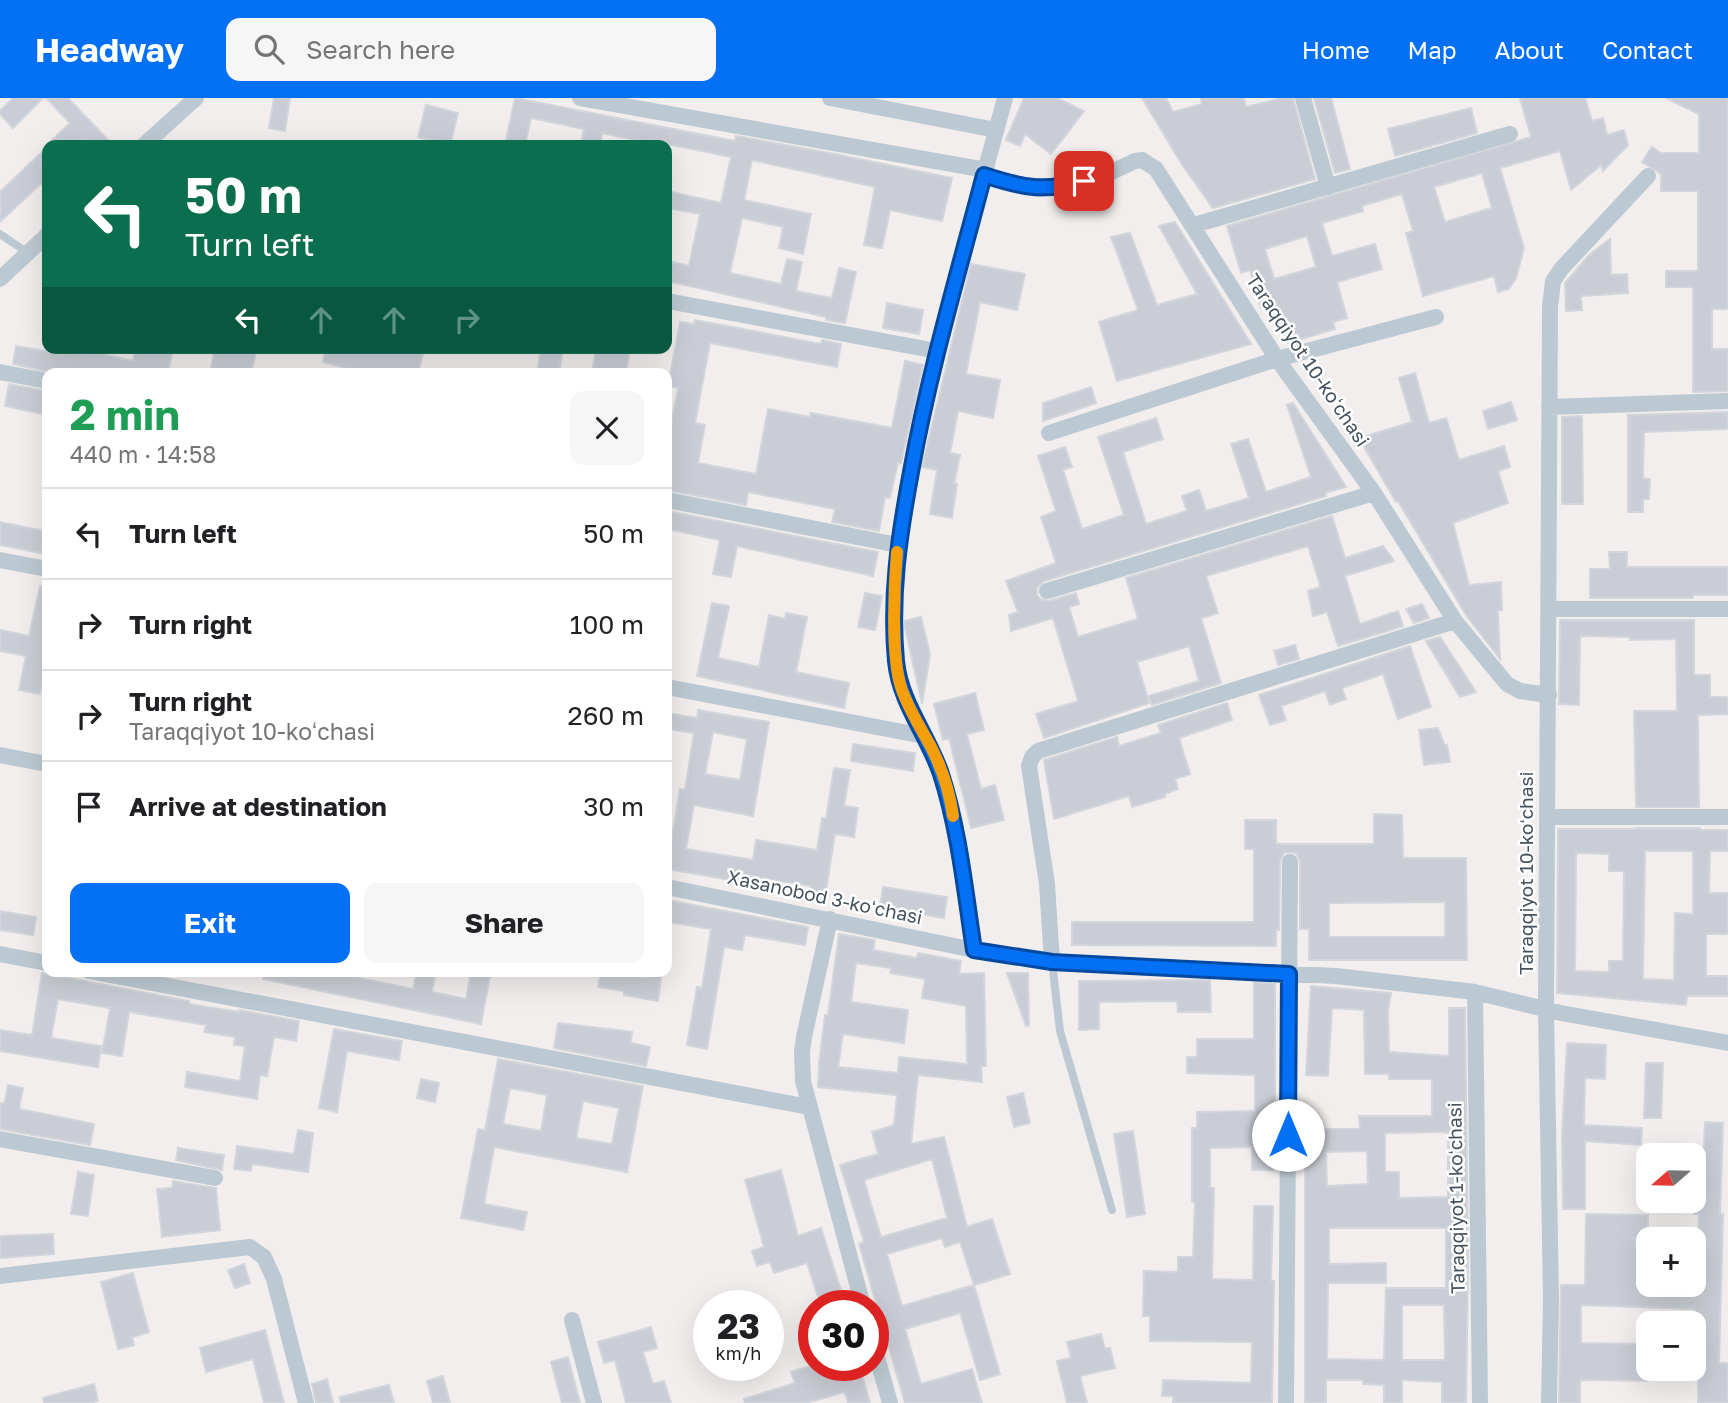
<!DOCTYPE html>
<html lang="en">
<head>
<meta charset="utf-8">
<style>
  body { margin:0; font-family:"Golos Text",sans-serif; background:#f6f6f6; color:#202124; height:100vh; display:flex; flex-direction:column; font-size:26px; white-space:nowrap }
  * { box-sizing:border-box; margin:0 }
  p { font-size:23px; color:#757577 }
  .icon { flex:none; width:38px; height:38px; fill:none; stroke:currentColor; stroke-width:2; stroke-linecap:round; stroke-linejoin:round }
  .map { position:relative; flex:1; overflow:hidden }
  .details { position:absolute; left:42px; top:270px; width:630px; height:609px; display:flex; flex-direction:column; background:#fff; border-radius:14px; box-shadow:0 7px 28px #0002 }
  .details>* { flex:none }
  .top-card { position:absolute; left:42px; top:42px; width:630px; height:214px; border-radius:14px; box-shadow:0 7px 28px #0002; background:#0b6e4f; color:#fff; overflow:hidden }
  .needle { width:46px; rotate:250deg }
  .tools { position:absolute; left:1636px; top:1045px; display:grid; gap:14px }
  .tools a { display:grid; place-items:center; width:70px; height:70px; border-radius:14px; background:#fff; box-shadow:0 7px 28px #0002; font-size:35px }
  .speed { position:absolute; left:693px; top:1192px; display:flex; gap:14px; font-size:35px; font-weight:700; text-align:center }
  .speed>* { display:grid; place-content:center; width:91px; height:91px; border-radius:50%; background:#fff; box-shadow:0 7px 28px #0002; line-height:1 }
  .speed small { font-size:18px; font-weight:400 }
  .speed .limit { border:10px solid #d22; background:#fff; color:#111 }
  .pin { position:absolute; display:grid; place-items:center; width:60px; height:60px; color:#fff; margin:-30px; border-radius:14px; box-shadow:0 4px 10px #0006 }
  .me { position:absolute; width:77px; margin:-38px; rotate:0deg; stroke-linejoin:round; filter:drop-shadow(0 0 5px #0008) }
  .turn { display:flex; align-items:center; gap:24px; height:147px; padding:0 28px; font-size:32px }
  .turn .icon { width:91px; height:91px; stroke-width:2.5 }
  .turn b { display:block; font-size:49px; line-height:60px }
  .lanes { display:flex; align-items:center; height:66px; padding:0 28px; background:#0003; justify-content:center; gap:35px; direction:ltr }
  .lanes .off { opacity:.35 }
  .round { display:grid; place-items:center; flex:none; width:74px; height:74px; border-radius:14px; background:#f6f6f6 }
  .head { display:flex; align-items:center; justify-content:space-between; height:119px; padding:0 28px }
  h1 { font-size:42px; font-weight:700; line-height:52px; color:#1e9e55 }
  .action { display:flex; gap:14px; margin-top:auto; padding:14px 28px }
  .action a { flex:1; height:80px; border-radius:14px; background:#0470f6; color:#fff; font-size:28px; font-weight:700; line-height:80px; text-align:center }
  .action a+a { background:#f6f6f6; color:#202124 }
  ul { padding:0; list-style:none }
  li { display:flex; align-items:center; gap:21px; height:91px; padding:0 28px; border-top:2px solid #e0e0e0 }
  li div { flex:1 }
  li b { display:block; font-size:26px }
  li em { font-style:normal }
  header { display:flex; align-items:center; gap:42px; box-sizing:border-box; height:98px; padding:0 35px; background:#0470f6; color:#fff }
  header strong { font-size:33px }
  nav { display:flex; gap:38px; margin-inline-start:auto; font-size:24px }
  .search { width:490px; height:63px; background:#f6f6f6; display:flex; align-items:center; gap:18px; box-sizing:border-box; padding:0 24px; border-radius:14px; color:#757577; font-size:26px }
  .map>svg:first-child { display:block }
  .building { fill:#cacdd5; stroke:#d2d5db; stroke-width:2; fill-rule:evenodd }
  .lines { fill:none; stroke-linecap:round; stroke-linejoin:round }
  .lane { stroke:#bdc9d2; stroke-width:8 }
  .street { stroke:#bdc9d2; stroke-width:16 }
  .route-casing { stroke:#0349a0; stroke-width:18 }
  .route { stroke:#0470f6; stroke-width:12 }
  .slow { stroke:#f59e0b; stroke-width:12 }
  .labels { text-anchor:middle; stroke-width:5; stroke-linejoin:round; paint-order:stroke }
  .street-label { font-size:19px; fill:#44525e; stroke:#fff }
</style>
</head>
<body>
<header>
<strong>Headway</strong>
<div class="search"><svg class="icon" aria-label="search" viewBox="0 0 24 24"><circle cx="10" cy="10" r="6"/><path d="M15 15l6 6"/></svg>Search here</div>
<nav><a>Home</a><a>Map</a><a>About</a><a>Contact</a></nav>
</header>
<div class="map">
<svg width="1728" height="1305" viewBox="0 0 1728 1305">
  <rect width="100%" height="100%" fill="#f2eeee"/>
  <path class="building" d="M13,0h30l-30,30 -13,-14v-3z
    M46,0h22l42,44 -4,3h-14l-6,-6 -7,6h-32l23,-22z
    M274,0h16l-5,33 -16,-3z
    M515,0l220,43 1,-5 99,18 117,24 -10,43 -52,-11 -8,38 -18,-3 11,-58 -123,-27 -8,40 67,14 -8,40 -24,-6 4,-21 -41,-9 -12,55 51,11 6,-25 15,3 -6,29 36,7 7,-30 17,4 -11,51 -19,-3v-3l-159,-36v-20l22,5 11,-52 -33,-6v-17l54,12 10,-46 -59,-12h-32v-4l-38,-8 -2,12h-19l3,-16 -53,-11 -6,27h-20z
    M1024,0h33l27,13 -33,43 -26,-20 -5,12 -14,-6z
    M1142,0h24l7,14 29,-8 -1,-6h43l2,9 36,-9h11l22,81 -102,29 -32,-45z
    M1314,0h17l19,71 -15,4z
    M1520,0h65l7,23 11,-3 4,17 17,-5 4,15 -25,26 -2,-6 -30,25 -11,-39 -60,17 24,80 -8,30 -7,11 -11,3 -4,-16 -71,20 -17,-63 7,-2 -11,-37 -40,12 1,5 -41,12 10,33 43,-12 7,25 -45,13 10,36 -14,4 2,7 -47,14 -19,-38 -8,3 -11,-38 -9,3 -14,-47 304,-89zM1482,75l10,35 -47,14 -11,-35zM1307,138l9,31 -42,12 -9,-30z
    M1666,0h62v211h-16v40h16v42l-35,1v-105h-27v-16h32v-80h-37v-17l-19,-12 10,-15 9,6h38v-39z
    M426,7l32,8 -8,32 -32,-8z
    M1471,10l6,25 -82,23 -7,-27z
    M47,49v31l-47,44v-30z
    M1175,124l76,122 -134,37 -18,-59 39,-12 -27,-73 19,-4 27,72 40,-11 -38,-68z
    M1610,141l1,36 16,-1 1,19 -47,3 1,14 -16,1 -1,-28 24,-28z
    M971,166l54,10 -8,36 -37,-8 -14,72 34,6 -7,38 -35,-7 -8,42 10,2 -6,29h3l-5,34 -22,-4 7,-44 -15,-3z
    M887,205l36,7 -4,24 -36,-6z
    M695,222l126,24 1,-4 19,4 -4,23 -127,-24 -15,80 10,2 -7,38 58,11 12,-65 42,8 1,-4 81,15 13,-67 18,4 -22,98h-3l-8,35 -5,-1 -6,34 -47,-9 3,-13 -87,-17 -2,13 -79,-15v-42l11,-60 -10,-2 12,-64 14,2z
    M16,248l46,8 1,-6h35l-1,5 36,8 3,-13h37l-5,25h-78l-15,-4v4h-22l-40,-9z
    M215,250h42l-6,25h-41z
    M326,250h85l-1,2 13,4 -5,19h-53l-42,-11z
    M541,250h22l-4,25h-22z
    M596,250h34l-4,25h-34z
    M1415,275l14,50 17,-5 13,42 45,-14 6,21 -12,4 10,32 -55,20 16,62 32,-3 1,28 -4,1 2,48 -34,-44 -68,-114 -2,1 -37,-64 53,-16 -13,-44z
    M9,286l38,7v24l-42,-9z
    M1091,289l5,16 -53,18v-18z
    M1511,304l6,18 -29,9 -5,-18z
    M1293,305l53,84 -21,6 1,3 -282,85 -7,7v7l3,4 9,2 27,-8 3,11 -10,3 9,30 60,-18 -12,-41 206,-62 13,42 38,-12 11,15 -49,15 15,48 38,-13 5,15 -65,20 -11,-34 -14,4 -5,-25 12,-4v-2l-12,-39 -102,30 12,37 -17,5 20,65 -69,22 -3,-9 50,-15 -10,-35 -52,16 12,41 -105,35 -8,-24 42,-13 -25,-83 -42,13 -2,-16 9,-3 -12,-31 50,-18 -15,-46 15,-6 -18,-55 27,-9 7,20 -9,3 19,59 42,-14 -26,-78 58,-19 7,21 -40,13 23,72 41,-13 -5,-15 17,-6 7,21 43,-13 -18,-54 17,-5 18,53 45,-15 -24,-72z
    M1728,314v17l-84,3 -1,46 7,1 -1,20h-6v13h-15v-97z
    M1582,318l1,88h-21v-87z
    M667,413l211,41 -5,24 -136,-30 -6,31 -18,-3 7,-34 -53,-11z
    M0,424l45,9 -4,22 -41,-8z
    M1609,454h18v15h101v28h-35v3h-103v-29h20z
    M40,488h7v72l-7,36 -21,-4 7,-34 -26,-5v-21l29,6z
    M865,495l17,3 -7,34 -17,-3z
    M712,505l17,3 -11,52 41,9 10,-52 16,4 1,-6 21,4 -11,55 53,11 -5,25 -147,-32z
    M1422,506l7,14 -15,5 -8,-14z
    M921,519l9,37 -8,50 -17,-76v-7z
    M1560,522h134v55h16v22h18v17l-30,1 1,92h-63l-2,-96h43l-1,-72 -46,1v-3l-50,-1 -1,69 -20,-1z
    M1440,539l36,55 -16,5 -34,-56z
    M1295,547l4,14 -21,6 -4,-14z
    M1410,548l21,61 -33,12 -15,-45 -41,14 4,11 -16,6 -5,-14 -44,15 5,14 -16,5 -11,-30z
    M975,595l9,37 -17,4 14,55 14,-4 9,35 -33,8 -22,-90 -6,2 -9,-36z
    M1227,605l5,17 -53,18 11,36 -15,5 3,10 -13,5v3l-33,10 -3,-11 -75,23 -10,-59 73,-23 2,9 42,-13 -3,-8z
    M698,612l71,12 -16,94 -59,-11 -8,44 67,11 3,-20 61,10 5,-32 4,1 8,-51 16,2 -6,36 14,2 -4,29 -19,-3 -10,63 -15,-3 1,-8 -67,-11 -1,7 -76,-13 13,-80 5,1 9,-57 -27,-4v-16l30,5zM713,634l34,7 -7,41 -35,-6z
    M1438,630l7,18 2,-1 3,17 -26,3 -5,-35z
    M853,646l62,9 -2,18 -62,-10z
    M1374,716l28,1 1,43h63l1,102h-158v-31h-9v-68l-4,-8 -5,-1 -7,1 -4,8 -1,69h-3v16l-204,-1v-23h182v-73h-9v-29h31v24h98zM1445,804v35h-116v-34z
    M1636,730h64v2h28v21h-18l-1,42h19v41h-22v42h22v20h-41l-1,9 -129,-12 1,-164h78zM1645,753h48v63l-18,-1 -1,67 -31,-1zM1576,755l33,1v17h15l-1,90h-14v11l-34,-1z
    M883,789l64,10 -3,21 -64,-11z
    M667,802l141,27 -3,18 -60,-10 -3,15 -18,-3 -17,102 -20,-4 10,-58 5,1 9,-59 -44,-7z
    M0,813l36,6 -3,18 -33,-5z
    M839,836l36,6 -2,10 44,8 1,-5 43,8 -2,13 25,-1 2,93h-5l1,16 -64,-7 -7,69 33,-7 23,90 25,-8 18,55 -36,11 26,89 -20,6 -20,-67 -55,16 16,55 51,-15 10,34h-77l-46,-159 5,-2 -24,-77 38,-11 -6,-22 22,-7 3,-30 -79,-8 1,-23 6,-49h3zM856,865l35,5 -1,5 35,6 -3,19 44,8 1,58 -68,-7 -1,16 -60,-6 5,-33 61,9 4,-33 -57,-8zM932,1061l15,59 -66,19 -17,-57zM942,1140l3,9 15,-5 14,43 -72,21 -15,-52z
    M264,873h57l20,4v-4h19l-1,7 54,11 4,-18h19l-4,21 34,7 5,-28h20l-10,53 -218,-45z
    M601,873l42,6 1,-6h18l-4,30 -34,-6v-4l-26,-4z
    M42,875l147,28v3l50,8v-2l60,11 -3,20 -22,-4 -7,39 -7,-1 -3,24 -72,-12 2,-15 53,9 5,-35 -11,-1 1,-8 -31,-5 2,-7 -77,-13 -7,44 -20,-3 8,-45 -52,-9 -7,39 50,8 -3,21 -98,-16v-21l32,5z
    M1007,875h21l1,52 -3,1z
    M1210,882l1,32h-33l-1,-11 -78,1v27l-20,1v-49z
    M1254,884l21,2v143h-3l1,43h-21v-23l-42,1v40h4l-2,91 41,1 1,-74h19l-2,75h3l-2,122h-99v-7h-11l1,-16 88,3 1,-41 -102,-1v-25h-7l1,-45 34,1v-15h15l2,-55h-3v-74h5v-16l58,-1v-36l-68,-2v-16h10v-18h57z
    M1311,888l80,7 -3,18 1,41 60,4v-48h16l3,257 -2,138h-24v-21l-40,-2v23h-18v-18l-21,-1v-4h-37v23h-21v-274h55l-1,-13h73v-37h-43v-5h-24l-1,-64 -32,-2 -4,68 -22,-1zM1448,1034v65l-49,1v-26h-14v-39zM1367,1053l1,33 -41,2 -1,-34zM1329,1130h117v60h-60l-2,72 -57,-1 1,-76h58v-20l-57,1zM1402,1207h42l1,55h-43z
    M558,925l74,9 -1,11 19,4 -4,19 -92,-18z
    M334,931l68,12 -3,19 -52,-9 -10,61 -18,-4z
    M1567,945l39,2 -1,34 -20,-1 -1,47 58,3 -1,17 -56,-4v68h-22l-1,-73z
    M498,961l145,27 -16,86 -133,-25 -10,57 43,8 -4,18 -62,-12 17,-89 7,1zM510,990l37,7 -6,36 -38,-7zM583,1003l36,7 -7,36 -36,-6z
    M1646,965h17l-2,55h-17z
    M421,981l18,4 -4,19 -18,-4z
    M8,987l15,3 -4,21 75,15 -4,21 -90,-16v-26l4,1z
    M1023,995l7,30 -16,4 -7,-30z
    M1705,1024l18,1 -3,91h3l-4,149h9v40h-30v-40h-4l1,-54 -114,-4v38l67,1v37l-68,-1v23h-21l2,-118h24l1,-71 62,1v69h55v-43h-5l1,-27h-5v-21l8,1z
    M298,1032l15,3 -5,39 -56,-8 -1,7 -17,-2 3,-23 57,8z
    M1133,1033l12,83 -18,3 -13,-83z
    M178,1050l46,7 -2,15 -46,-10z
    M781,1072l17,66 23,-8 25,78h-25l-14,-43 -33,10 -4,-11 -13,4 -5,-15 12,-4 -19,-67z
    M78,1074l16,3 -6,41 -17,-2z
    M173,1083l43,7 4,42 -58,7 -5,-48 15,-1z
    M53,1136l1,20 -54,4v-22z
    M244,1166l6,19 -15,5 -7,-18z
    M133,1175l16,59 -17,5 2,8 -16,4 -17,-67z
    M651,1229l6,21 -14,4 10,32 11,-3 7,22h-45l-11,-43 -11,3 -6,-21z
    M265,1232l19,73h-20l-11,-44 -47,13 -6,-24z
    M1101,1236l4,15 5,-1 5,20 -35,8 7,27h-20l-10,-42 14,-3 -4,-16z
    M568,1259l12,46h-18l-11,-41z
    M814,1267h45l11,38h-22l-3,-11 -39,11h-61l-1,-4 51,-16 -4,-11z
    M443,1278l7,27h-17l-6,-22z
    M327,1281l6,24h-17l-4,-19z
    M94,1286l4,17 -9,2h-45l-1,-5z
    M389,1287l5,18h-53l-1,-6z"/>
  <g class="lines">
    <path class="lane" d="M0,136l28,19
      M1052,864l8,69 52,179"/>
    <path class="street" d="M580,0l406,72
      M830,0l166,32
      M1303,0l25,89
      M144,47l52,-47
      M984,77l40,12 17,2 22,-2 42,-12 30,-14 7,-1 14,9 121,190 97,134 81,128 52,63 13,7 29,4
      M1194,127l316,-91
      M0,181l47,-44
      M667,203l270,50
      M0,274l47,9
      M1549,309l179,-6
      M1049,335l228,-74 159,-42
      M667,402l231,45
      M0,462l47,9
      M1047,493l327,-98
      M1549,511h179
      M667,589l257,49
      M0,657l47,9
      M1548,719h180
      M667,789l307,63 78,12 284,14 139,16 86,21 167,30
      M830,821l-26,118 -2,15 1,29 60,225
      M974,852c-9,-59 -14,-120 -33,-176 -13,-39 -41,-71 -45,-113 -8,-88 10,-176 30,-261 23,-102 52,-202 79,-302
      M0,856l47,9
      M1052,864l-5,-78 -18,-118 3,-9 6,-6 417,-130
      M89,873l720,136
      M1475,894l5,411
      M0,1041l215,39
      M0,1178l250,-29 14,10 10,22 32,124
      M572,1222l22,83
      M873,1245l17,60
      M1286,1305l4,-541
      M1549,1305l2,-104 -5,-289 4,-703 3,-26 9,-13 86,-92"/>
  </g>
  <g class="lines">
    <defs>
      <path id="route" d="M1084,83c-40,11 -61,7 -100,-6 -26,99 -55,197 -73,297 -12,64 -21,124 -15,189 4,42 32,74 45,113 18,56 24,117 33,176l78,12 237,12 -1,161"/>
    </defs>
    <use href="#route" class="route-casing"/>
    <use href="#route" class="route"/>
    <path class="slow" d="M897,454c-3,34 -6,104 4,135 7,22 20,41 31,62 10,20 18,46 21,67"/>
  </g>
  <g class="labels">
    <g class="street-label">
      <text transform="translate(1308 262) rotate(56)" y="7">Taraqqiyot 10-koʻchasi</text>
      <text transform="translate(1526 775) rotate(-90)" y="7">Taraqqiyot 10-koʻchasi</text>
      <text transform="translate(825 799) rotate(12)" y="7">Xasanobod 3-koʻchasi</text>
      <text transform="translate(1456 1100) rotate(-91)" y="7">Taraqqiyot 1-koʻchasi</text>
    </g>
  </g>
</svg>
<div class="tools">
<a><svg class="needle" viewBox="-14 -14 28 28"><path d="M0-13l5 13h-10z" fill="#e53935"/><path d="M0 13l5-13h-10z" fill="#757577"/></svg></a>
<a>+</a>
<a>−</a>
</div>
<div class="speed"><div>23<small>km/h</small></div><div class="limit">30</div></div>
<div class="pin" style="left:1084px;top:83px;background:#d93025"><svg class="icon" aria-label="arrive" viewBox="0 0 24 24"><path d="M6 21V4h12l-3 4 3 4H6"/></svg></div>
<svg class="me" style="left:1288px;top:1037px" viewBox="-20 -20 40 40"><circle r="19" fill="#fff"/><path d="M0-13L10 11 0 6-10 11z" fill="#0470f6"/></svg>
<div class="top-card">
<div class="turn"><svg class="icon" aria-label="left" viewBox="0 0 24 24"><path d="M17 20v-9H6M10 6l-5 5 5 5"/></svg><div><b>50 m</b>Turn left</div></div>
<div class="lanes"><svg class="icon" aria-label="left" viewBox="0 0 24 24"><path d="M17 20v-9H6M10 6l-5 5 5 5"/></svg><svg class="icon off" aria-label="ahead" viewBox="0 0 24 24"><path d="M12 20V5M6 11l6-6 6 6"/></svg><svg class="icon off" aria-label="ahead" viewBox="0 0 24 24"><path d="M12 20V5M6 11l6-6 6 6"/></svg><svg class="icon off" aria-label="right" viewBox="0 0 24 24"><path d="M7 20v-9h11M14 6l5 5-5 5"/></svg></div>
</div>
<section class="details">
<div class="head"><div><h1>2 min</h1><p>440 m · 14:58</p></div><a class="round"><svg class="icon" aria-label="close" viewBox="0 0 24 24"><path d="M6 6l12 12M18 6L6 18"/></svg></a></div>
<ul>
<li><svg class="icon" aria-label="left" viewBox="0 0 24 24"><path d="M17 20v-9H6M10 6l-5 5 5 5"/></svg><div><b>Turn left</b></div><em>50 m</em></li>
<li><svg class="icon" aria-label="right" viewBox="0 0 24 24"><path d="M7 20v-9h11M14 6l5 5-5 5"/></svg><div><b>Turn right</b></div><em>100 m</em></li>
<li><svg class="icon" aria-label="right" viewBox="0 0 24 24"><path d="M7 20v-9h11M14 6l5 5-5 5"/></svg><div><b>Turn right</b><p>Taraqqiyot 10-koʻchasi</p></div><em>260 m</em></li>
<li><svg class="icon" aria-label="arrive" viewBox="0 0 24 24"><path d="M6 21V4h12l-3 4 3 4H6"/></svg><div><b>Arrive at destination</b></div><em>30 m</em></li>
</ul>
<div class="action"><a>Exit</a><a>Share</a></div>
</section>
</div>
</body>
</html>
